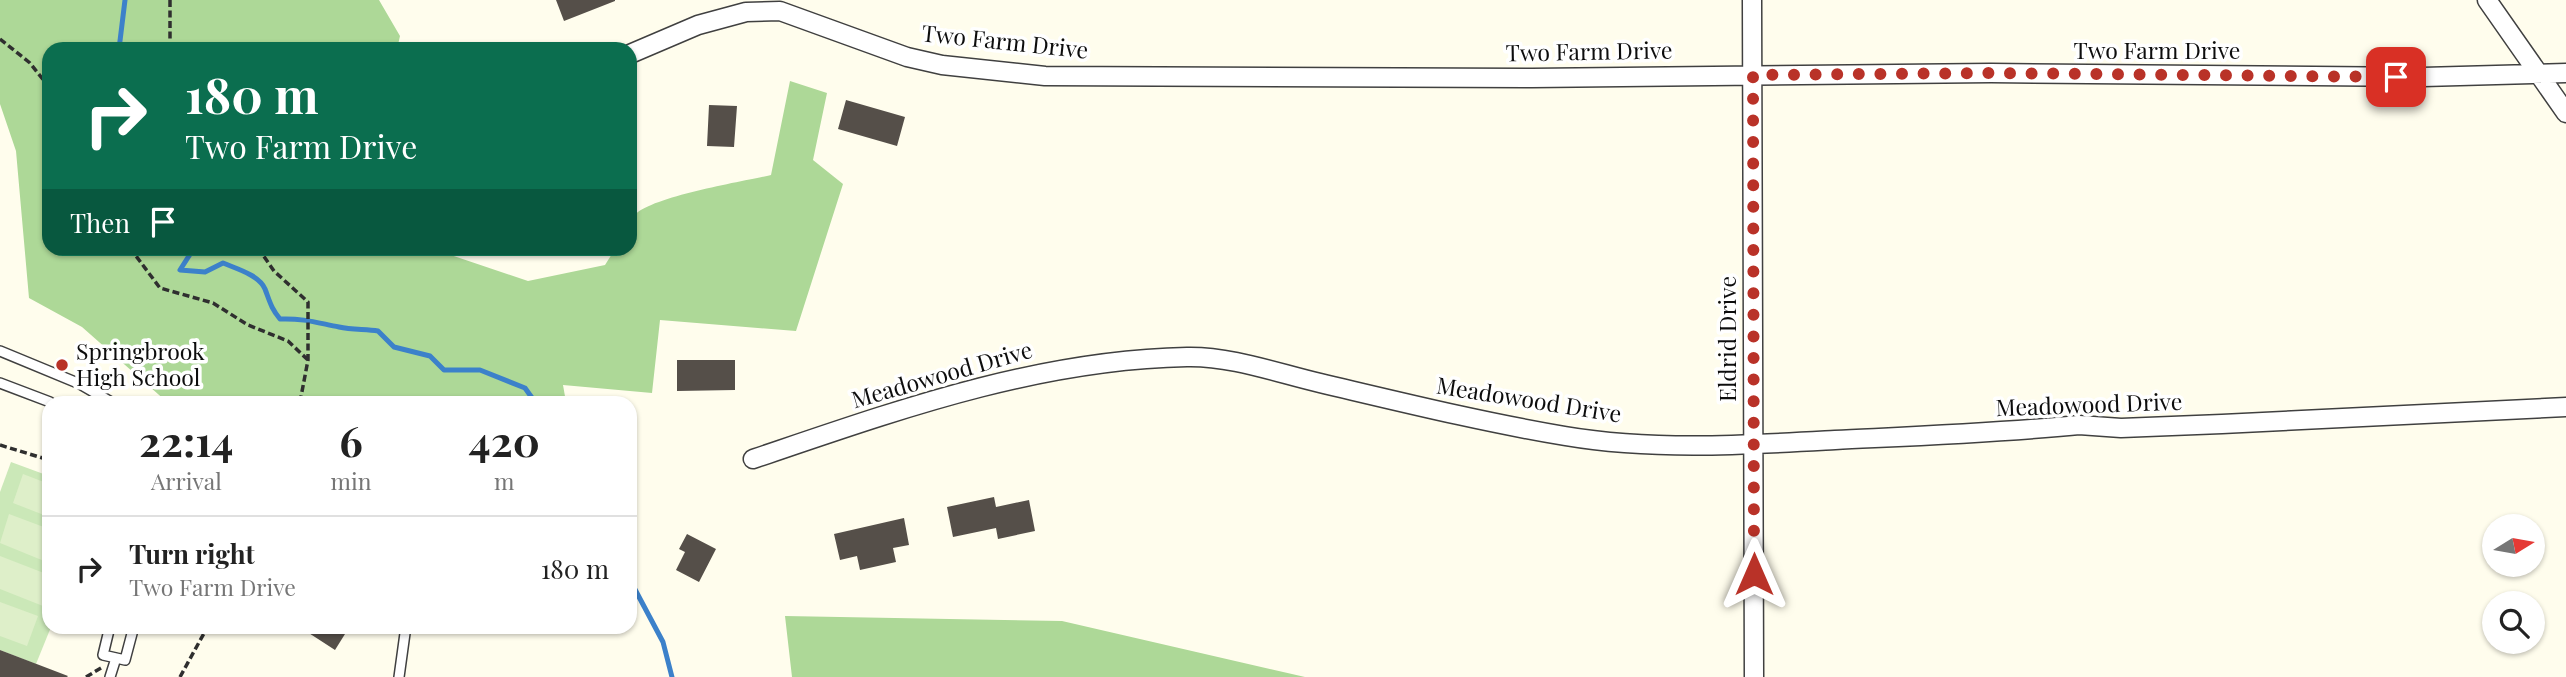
<!DOCTYPE html>
<html lang="en">
<head>
<meta charset="utf-8">
<style>
  body { margin:0; font-family:"Playfair Display",serif; background:#f6f6f6; color:#222; height:100vh; display:flex; flex-direction:column; font-size:26px; white-space:nowrap }
  * { box-sizing:border-box; margin:0 }
  p { font-size:23px; color:#767676 }
  .icon { flex:none; width:38px; height:38px; fill:none; stroke:currentColor; stroke-width:2; stroke-linecap:round; stroke-linejoin:round }
  .map { position:relative; flex:1; overflow:hidden }
  .side { position:absolute; left:42px; top:396px; width:595px; height:238px; display:flex; flex-direction:column; background:#fff; border-radius:21px; box-shadow:0 2px 5px #0004 }
  .side>* { flex:none }
  .banner { position:absolute; left:42px; top:42px; width:595px; height:214px; border-radius:21px; box-shadow:0 2px 5px #0004; background:#0b6e4f; color:#fff; overflow:hidden }
  .needle { width:46px; rotate:79deg }
  .buttons { position:absolute; left:2482px; top:514px; display:grid; gap:14px }
  .buttons a { display:grid; place-items:center; width:63px; height:63px; border-radius:50%; background:#fff; box-shadow:0 2px 5px #0004; font-size:35px }
  .pin { position:absolute; display:grid; place-items:center; width:60px; height:60px; color:#fff; margin:-30px; border-radius:14px; box-shadow:0 4px 10px #0006 }
  .me { position:absolute; width:77px; margin:-38px; rotate:0deg; stroke-linejoin:round; filter:drop-shadow(0 0 5px #0008) }
  .turn { display:flex; align-items:center; gap:24px; height:147px; padding:0 28px; font-size:32px }
  .turn .icon { width:91px; height:91px; stroke-width:2.5 }
  .turn b { display:block; font-size:49px; line-height:60px }
  .then { display:flex; align-items:center; height:66px; padding:0 28px; background:#0003; gap:14px; font-size:26px }
  .eta { display:flex; justify-content:space-evenly; align-items:center; height:119px; text-align:center }
  .eta b { font-size:42px; font-weight:700; line-height:49px }
  ul { padding:0; list-style:none }
  li { display:flex; align-items:center; gap:21px; height:105px; padding:0 28px; border-top:2px solid #e0e0e0 }
  li div { flex:1 }
  li b { display:block; font-size:26px }
  li em { font-style:normal }
  .map>svg:first-child { display:block }
  .green { fill:#cbe8b8 }
  .forest { fill:#add897 }
  .pitch { fill:#deefc9 }
  .lines { fill:none; stroke-linecap:round; stroke-linejoin:round }
  .stream { stroke:#3c81ca; stroke-width:5 }
  .building { fill:#554f49 }
  .service-casing { stroke:#404040; stroke-width:12 }
  .minor-casing { stroke:#404040; stroke-width:21 }
  .path { stroke:#2f2f2f; stroke-width:3.5; stroke-dasharray:7 3.5; stroke-linecap:butt }
  .service { stroke:#fff; stroke-width:9 }
  .minor { stroke:#fff; stroke-width:18 }
  .route { stroke:#b93228; stroke-width:12; stroke-dasharray:0 21.6 }
  .poi-dot { fill:#b93228; stroke:#fff; stroke-width:2.5 }
  .labels { text-anchor:middle; stroke-width:7; stroke-linejoin:round; paint-order:stroke }
  .street-label { font-size:23px; fill:#0d0d0d; stroke:#fff }
  .poi-label { font-size:23px; fill:#0d0d0d; stroke:#fff; text-anchor:start }
</style>
</head>
<body>
<div class="map">
<svg width="2566" height="677" viewBox="0 0 2566 677">
  <rect width="100%" height="100%" fill="#fffded"/>
  <path class="green" d="M11,462l38,14 2,151 -15,37 -36,-14v-158z"/>
  <path class="forest" d="M0,0h379l21,36 -3,13h-348v199l384,1 95,32 77,-16 10,-16 15,-1c0,-10 -2,-23 4,-32 14,-19 111,-35 137,-41l19,-94 37,12 -14,67 30,24 -47,147 -136,-11 -8,73 -89,-8 3,17h-399l-85,-75 -53,-29 -13,-147 -16,-47z
    M785,616l277,5 243,56h-513z"/>
  <path class="pitch" d="M23,474l26,10v33l-36,-14z
    M9,514l40,15v34l-49,-20z
    M0,556l49,19v14l-6,17 -43,-17z
    M0,602l38,14 -11,30 -27,-10z"/>
  <g class="lines">
    <path class="stream" d="M119,49l6,-49
      M194,248l-14,22 25,2 18,-9c14,6 36,12 42,26 5,13 6,19 15,30 23,-1 38,4 59,8 13,3 27,2 39,4l16,16 36,9 14,14h36l45,18 10,14
      M630,580l33,62 9,35"/>
  </g>
  <path class="building" d="M556,0h59v1l-51,20z
    M846,100l59,17 -8,29 -59,-17z
    M709,105l28,1 -3,41 -27,-1z
    M677,360h58v30l-58,1z
    M994,497l2,10 33,-7 6,31 -37,8 -2,-11 -43,9 -6,-30z
    M904,518l5,27 -16,3 3,14 -36,8 -3,-14 -17,4 -6,-26z
    M687,534l29,15 -17,33 -23,-12 9,-18 -6,-3z
    M298,626h52l-15,24z
    M0,650l68,26 -1,1h-67z"/>
  <g class="lines">
    <defs>
      <path id="service" d="M0,351l80,33 31,18
        M0,383l50,19
        M110,626l-7,29 22,5 9,-34
        M110,677l6,-19
        M399,677l7,-51"/>
      <path id="minor" d="M1752,0l2,677
        M2487,0l79,113
        M630,54l68,-29 48,-13 34,-1 127,46 35,8 103,11 487,2 459,-5 432,4 143,-4
        M753,459c142,-48 282,-99 434,-102 44,-1 90,16 133,26 81,19 162,39 245,53 88,15 181,9 270,4 82,-4 163,-7 244,-15l42,3 101,-4 344,-17"/>
    </defs>
    <use href="#service" class="service-casing"/>
    <use href="#minor" class="minor-casing"/>
    <path class="path" d="M170,0v49
      M0,39l30,24 19,24
      M130,248l30,40 53,15 35,22 40,16 20,19
      M258,248l16,23 34,31v58l-8,42
      M0,445l49,15
      M86,677l15,-9
      M180,677l28,-51"/>
    <use href="#service" class="service"/>
    <use href="#minor" class="minor"/>
  </g>
  <g class="lines">
    <path class="route" d="M1754,574l-1,-499 238,-2 405,4"/>
  </g>
  <circle class="poi-dot" cx="62" cy="365" r="7"/>
  <g class="labels">
    <g class="street-label">
      <text transform="translate(1005 42) rotate(6)" y="8">Two Farm Drive</text>
      <text x="2157" y="59">Two Farm Drive</text>
      <text transform="translate(1589 52) rotate(-1)" y="8">Two Farm Drive</text>
      <text transform="translate(1728 339) rotate(-90)" y="8">Eldrid Drive</text>
      <text transform="translate(942 375) rotate(-16)" y="8">Meadowood Drive</text>
      <text transform="translate(1529 400) rotate(9)" y="8">Meadowood Drive</text>
      <text transform="translate(2089 405) rotate(-2)" y="8">Meadowood Drive</text>
    </g>
    <g class="poi-label">
      <text x="76" y="360">Springbrook<tspan x="76" dy="26">High School</tspan></text>
    </g>
  </g>
</svg>
<div class="buttons">
<a><svg class="needle" viewBox="-14 -14 28 28"><path d="M0-13l5 13h-10z" fill="#e53935"/><path d="M0 13l5-13h-10z" fill="#767676"/></svg></a>
<a><svg class="icon" aria-label="search" viewBox="0 0 24 24"><circle cx="10" cy="10" r="6"/><path d="M15 15l6 6"/></svg></a>
</div>
<div class="pin" style="left:2396px;top:77px;background:#d93025"><svg class="icon" aria-label="arrive" viewBox="0 0 24 24"><path d="M6 21V4h12l-3 4 3 4H6"/></svg></div>
<svg class="me" style="left:1754px;top:574px" viewBox="-20 -20 40 40"><path d="M0-17L14 15 0 8-14 15z" fill="#b93228" stroke="#fff" stroke-width="4"/></svg>
<div class="banner">
<div class="turn"><svg class="icon" aria-label="right" viewBox="0 0 24 24"><path d="M7 20v-9h11M14 6l5 5-5 5"/></svg><div><b>180 m</b>Two Farm Drive</div></div>
<div class="then">Then<svg class="icon" aria-label="arrive" viewBox="0 0 24 24"><path d="M6 21V4h12l-3 4 3 4H6"/></svg></div>
</div>
<section class="side">
<div class="eta">
<div><b>22:14</b><p>Arrival</p></div>
<div><b>6</b><p>min</p></div>
<div><b>420</b><p>m</p></div>
</div>
<ul>
<li><svg class="icon" aria-label="right" viewBox="0 0 24 24"><path d="M7 20v-9h11M14 6l5 5-5 5"/></svg><div><b>Turn right</b><p>Two Farm Drive</p></div><em>180 m</em></li>
</ul>
</section>
</div>
</body>
</html>
